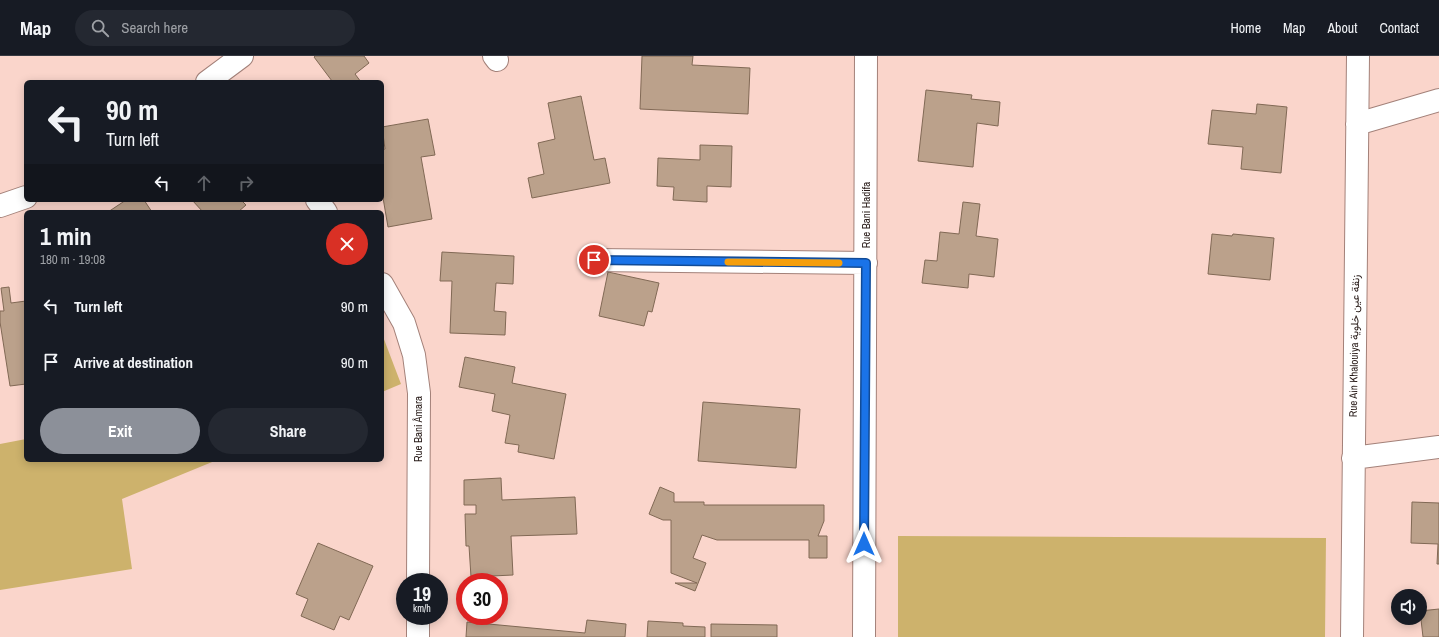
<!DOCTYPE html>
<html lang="en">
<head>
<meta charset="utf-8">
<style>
  body { margin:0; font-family:"Archivo Narrow",Vazirmatn,sans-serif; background:#242831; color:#f1f3f6; height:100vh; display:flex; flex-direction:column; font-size:15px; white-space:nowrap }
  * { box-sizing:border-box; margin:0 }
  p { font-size:13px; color:#9ea1a6 }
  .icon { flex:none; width:22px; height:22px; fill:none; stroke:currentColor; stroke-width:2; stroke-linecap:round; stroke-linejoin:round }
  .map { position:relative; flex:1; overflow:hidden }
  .panel { position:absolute; left:24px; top:154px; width:360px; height:252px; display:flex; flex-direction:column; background:#171b24; border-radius:6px; box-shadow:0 2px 10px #0003 }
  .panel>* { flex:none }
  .banner { position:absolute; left:24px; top:24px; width:360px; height:122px; border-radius:6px; box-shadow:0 2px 10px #0003; background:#171b24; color:#f1f3f6; overflow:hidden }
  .tools { position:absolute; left:1391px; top:533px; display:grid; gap:8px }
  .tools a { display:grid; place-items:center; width:36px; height:36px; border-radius:50%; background:#171b24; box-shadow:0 2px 10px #0003; font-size:20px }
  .speed { position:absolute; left:396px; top:517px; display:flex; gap:8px; font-size:20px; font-weight:700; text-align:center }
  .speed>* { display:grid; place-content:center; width:52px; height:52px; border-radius:50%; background:#171b24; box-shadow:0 2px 10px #0003; line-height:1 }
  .speed small { font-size:10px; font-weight:400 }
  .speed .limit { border:6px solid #d22; background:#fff; color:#111 }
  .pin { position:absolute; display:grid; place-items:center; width:34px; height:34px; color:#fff; margin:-17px; border:2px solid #fff; border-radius:50%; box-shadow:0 1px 4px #0007 }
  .me { position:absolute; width:44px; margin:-22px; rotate:0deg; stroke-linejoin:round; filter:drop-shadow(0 0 3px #0008) }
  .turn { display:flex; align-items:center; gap:14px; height:84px; padding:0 16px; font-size:18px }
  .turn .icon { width:52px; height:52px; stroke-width:2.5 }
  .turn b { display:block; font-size:28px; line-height:34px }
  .lanes { display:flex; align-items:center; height:38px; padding:0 16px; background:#0003; justify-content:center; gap:20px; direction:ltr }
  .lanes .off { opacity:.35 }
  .round { display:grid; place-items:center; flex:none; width:42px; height:42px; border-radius:21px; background:#242831 }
  .overview { display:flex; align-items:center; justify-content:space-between; height:68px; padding:0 16px }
  h1 { font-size:24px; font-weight:700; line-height:30px }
  .primary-button { display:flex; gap:8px; margin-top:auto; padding:8px 16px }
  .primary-button a { flex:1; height:46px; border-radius:24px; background:#8c9099; color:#fff; font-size:16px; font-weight:700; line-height:46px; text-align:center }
  .primary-button a+a { background:#242831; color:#f1f3f6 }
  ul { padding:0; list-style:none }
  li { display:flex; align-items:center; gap:12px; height:56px; padding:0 16px }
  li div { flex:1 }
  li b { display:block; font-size:15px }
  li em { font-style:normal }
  header { display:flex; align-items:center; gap:24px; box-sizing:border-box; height:56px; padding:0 20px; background:#171b24; border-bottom:1px solid #363941 }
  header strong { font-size:19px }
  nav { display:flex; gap:22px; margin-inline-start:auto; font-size:14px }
  .search { width:280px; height:36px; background:#242831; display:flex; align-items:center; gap:10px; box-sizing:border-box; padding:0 14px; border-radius:22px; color:#9ea1a6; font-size:15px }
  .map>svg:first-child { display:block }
  .green { fill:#cdb26c }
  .building { fill:#bba18b; stroke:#816955 }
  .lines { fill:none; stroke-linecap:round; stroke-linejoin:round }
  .minor-casing { stroke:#a38179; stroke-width:24 }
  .minor { stroke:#fff; stroke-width:22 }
  .route-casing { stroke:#114b97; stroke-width:10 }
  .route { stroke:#1a73e8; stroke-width:7 }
  .slow { stroke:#f59e0b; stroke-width:7 }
  .labels { text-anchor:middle; stroke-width:3; stroke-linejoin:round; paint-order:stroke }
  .street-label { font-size:11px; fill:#261916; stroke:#fff }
</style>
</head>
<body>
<header>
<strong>Map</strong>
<div class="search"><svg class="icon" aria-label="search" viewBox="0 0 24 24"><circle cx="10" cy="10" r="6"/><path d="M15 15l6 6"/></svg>Search here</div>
<nav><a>Home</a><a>Map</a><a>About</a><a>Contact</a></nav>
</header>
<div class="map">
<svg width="1439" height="581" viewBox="0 0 1439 581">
  <rect width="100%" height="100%" fill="#fad5cb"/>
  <path class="green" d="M382,278l19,50 -19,8z
    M26,383v21h191l-95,39 10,70 -132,21v-146z
    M898,480l428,2 -1,99h-427z"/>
  <path class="building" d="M315,0h49l5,7 -14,11 6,8h-30l1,-1 -18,-24z
    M642,0h51l-1,9 58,3 -2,46 -108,-5z
    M926,34l46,5 -1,4 29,3 -2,24 -21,-3 -4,44 -55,-6z
    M581,40l13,64 11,-2 5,25 -78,15 -4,-20 16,-4 -6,-31 17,-4 -7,-36z
    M1257,48l30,3 -6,66 -40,-4 2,-22 -35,-3 4,-34 44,4z
    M428,63l7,36 -14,2 11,62 -44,8 -6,-35v-42l3,-1 -3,-22z
    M700,89l32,1 -1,41 -24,-1v16l-34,-2 1,-13 -17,-1 1,-28 42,2z
    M126,144h18l8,12h-44z
    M192,144h54l-3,2 3,3 -8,7h-35z
    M963,146l17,2 -4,32 22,3 -4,38 -25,-3 -1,14 -46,-5 3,-23 12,1 3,-29 19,2z
    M1212,178l20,2 1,-2 41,4 -4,42 -62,-6z
    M442,196l72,4 -1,28 -17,-1 -2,28 12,1 -1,23 -55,-2 2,-52h-12z
    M608,216l51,11 -7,29 -4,-1 -4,15 -45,-10z
    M9,231l2,16 15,-2v83l-16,2 -10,-64v-11h4l-3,-23z
    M465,301l50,10 -3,16 54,11 -12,65 -36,-7 1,-7 -14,-2 5,-28 -18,-4 3,-17 -36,-7z
    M703,346l97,7 -4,59 -98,-7z
    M501,422l1,22 73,-3 2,37 -66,2 2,39 -42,2 -2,-31h-3l-1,-32h11v-9h-12v-25z
    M660,431l14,6v9h30v3h120v16l-6,15h9v22h-18v-18h-92l-15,-5 -9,23 13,5 -11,28 -20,-8h22l-26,-10v-53h-8l-14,-6z
    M1412,446l27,1v61h-2l1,-20 -27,-1z
    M318,487l55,23 -24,54 -9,-4 -6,14 -33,-14 7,-17 -12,-5z
    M1439,553v28h-16l-3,-26z
    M587,564l39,4 -1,13h-159l1,-15 118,11z
    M648,565l35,2v3l22,1v10h-58z
    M711,568l66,1v12h-66z"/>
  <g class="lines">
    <defs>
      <path id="minor" d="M494,0l3,4
        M207,26l35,-26
        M1357,68l82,-24
        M317,144l9,12
        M0,150l26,-9
        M594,204l272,3
        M382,228l22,39 10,32 5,38 -1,189
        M1353,402l86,-11
        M418,581v-21
        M864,581l2,-581
        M1352,581l6,-581"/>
    </defs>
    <use href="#minor" class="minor-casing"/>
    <use href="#minor" class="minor"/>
  </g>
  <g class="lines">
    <defs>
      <path id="route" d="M594,204l272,3 -2,281"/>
    </defs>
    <use href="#route" class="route-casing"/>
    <use href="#route" class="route"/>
    <path class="slow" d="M728,206l111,1"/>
  </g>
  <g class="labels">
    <g class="street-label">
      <text transform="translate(866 159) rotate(-90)" y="4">Rue Bani Hadifa</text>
      <text transform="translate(1354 290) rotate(-89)" y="4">Rue Ain Khalouiya زنقة عين خلوية</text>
      <text transform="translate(418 373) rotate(-90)" y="4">Rue Bani Âmara</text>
    </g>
  </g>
</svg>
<div class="tools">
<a><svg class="icon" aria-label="sound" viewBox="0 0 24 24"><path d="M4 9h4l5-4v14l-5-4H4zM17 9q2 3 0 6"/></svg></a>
</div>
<div class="speed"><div>19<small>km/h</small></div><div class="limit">30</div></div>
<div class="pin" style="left:594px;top:204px;background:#d93025"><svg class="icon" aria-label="arrive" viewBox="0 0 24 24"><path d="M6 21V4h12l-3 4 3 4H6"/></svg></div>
<svg class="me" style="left:864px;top:488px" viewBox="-20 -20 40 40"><path d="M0-17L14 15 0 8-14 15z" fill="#1a73e8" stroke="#fff" stroke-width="4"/></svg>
<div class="banner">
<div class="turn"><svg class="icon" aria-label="left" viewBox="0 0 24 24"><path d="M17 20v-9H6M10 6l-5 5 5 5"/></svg><div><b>90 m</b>Turn left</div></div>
<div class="lanes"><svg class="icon" aria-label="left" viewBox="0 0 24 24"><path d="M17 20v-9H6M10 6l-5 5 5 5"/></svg><svg class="icon off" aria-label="ahead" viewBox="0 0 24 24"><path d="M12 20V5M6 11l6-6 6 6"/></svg><svg class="icon off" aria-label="right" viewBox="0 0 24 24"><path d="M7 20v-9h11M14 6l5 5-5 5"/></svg></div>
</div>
<section class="panel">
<div class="overview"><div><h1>1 min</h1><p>180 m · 19:08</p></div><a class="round" style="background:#d93025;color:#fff"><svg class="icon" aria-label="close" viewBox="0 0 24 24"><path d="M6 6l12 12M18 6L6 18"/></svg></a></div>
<ul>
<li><svg class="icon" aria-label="left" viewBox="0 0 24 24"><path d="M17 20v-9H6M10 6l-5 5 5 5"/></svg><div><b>Turn left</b></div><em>90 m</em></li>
<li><svg class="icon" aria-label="arrive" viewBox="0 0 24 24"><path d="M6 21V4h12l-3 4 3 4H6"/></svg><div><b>Arrive at destination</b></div><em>90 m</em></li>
</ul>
<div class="primary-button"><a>Exit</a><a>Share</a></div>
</section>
</div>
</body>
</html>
